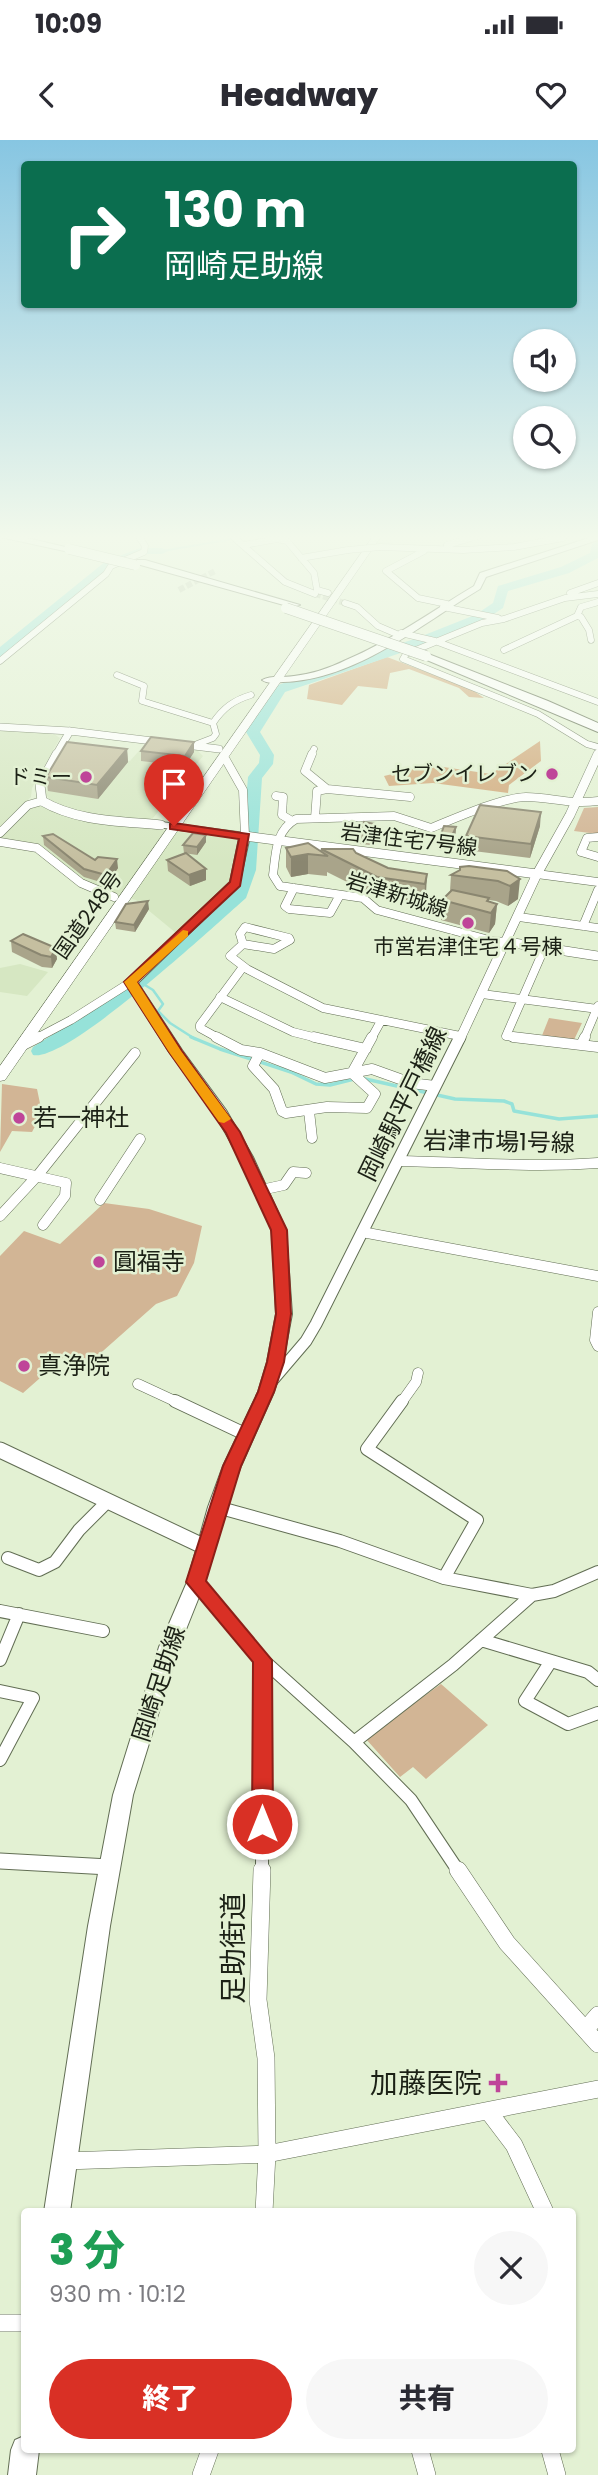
<!DOCTYPE html>
<html lang="ja">
<head>
<meta charset="utf-8">
<style>
  body { margin:0; font-family:Poppins,"Noto Sans JP",sans-serif; background:#f7f7f7; color:#2b2b33; height:100vh; display:flex; flex-direction:column; font-size:26px; white-space:nowrap }
  * { box-sizing:border-box; margin:0 }
  p { font-size:23px; color:#7c7c81 }
  .icon { flex:none; width:38px; height:38px; fill:none; stroke:currentColor; stroke-width:2; stroke-linecap:round; stroke-linejoin:round }
  .map { position:relative; flex:1; overflow:hidden }
  .drawer { position:absolute; left:21px; top:2068px; width:555px; height:245px; display:flex; flex-direction:column; background:#fff; border-radius:7px; box-shadow:0 2px 5px #0004 }
  .drawer>* { flex:none }
  .guide { position:absolute; left:21px; top:21px; width:556px; height:147px; border-radius:7px; box-shadow:0 2px 5px #0004; background:#0b6e4f; color:#fff; overflow:hidden }
  .tools { position:absolute; left:513px; top:189px; display:grid; gap:14px }
  .tools a { display:grid; place-items:center; width:63px; height:63px; border-radius:50%; background:#fff; box-shadow:0 2px 5px #0004; font-size:35px }
  .pin { position:absolute; display:grid; place-items:center; width:60px; height:60px; color:#fff; margin:-72px -30px; border-radius:50% 50% 50% 0; rotate:-45deg; box-shadow:0 0 7px #0007 }
  .pin .icon { rotate:45deg }
  .me { position:absolute; width:77px; margin:-38px; rotate:0deg; stroke-linejoin:round; filter:drop-shadow(0 0 5px #0008) }
  .turn { display:flex; align-items:center; gap:24px; height:147px; padding:0 28px; font-size:32px }
  .turn .icon { width:91px; height:91px; stroke-width:2.5 }
  .turn b { display:block; font-size:49px; line-height:60px }
  .round { display:grid; place-items:center; flex:none; width:74px; height:74px; border-radius:37px; background:#f7f7f7 }
  .summary { display:flex; align-items:center; justify-content:space-between; height:119px; padding:0 28px }
  h1 { font-size:42px; font-weight:800; line-height:52px; color:#1e9e55 }
  .primary-button { display:flex; gap:14px; margin-top:auto; padding:14px 28px }
  .primary-button a { flex:1; height:80px; border-radius:42px; background:#d93025; color:#fff; font-size:28px; font-weight:800; line-height:80px; text-align:center }
  .primary-button a+a { background:#f7f7f7; color:#2b2b33 }
  .status { display:flex; justify-content:space-between; align-items:center; height:49px; padding:0 35px; background:#fff; direction:ltr }
  .status svg { height:19px; fill:currentColor }
  header { display:flex; justify-content:space-between; align-items:center; height:91px; padding:0 28px; background:#fff; font-size:32px; font-weight:800 }
  .map>svg:first-child { display:block }
  .built { fill:#d6e7c2 }
  .green { fill:#d2b595 }
  .forest { fill:#d1a97b }
  .lines { fill:none; stroke-linecap:round; stroke-linejoin:round }
  .stream-far2 { stroke:#96e2d9; stroke-width:2 }
  .stream-far1 { stroke:#96e2d9; stroke-width:2.5 }
  .stream { stroke:#96e2d9; stroke-width:3.5 }
  .river { fill:#96e2d9; fill-rule:evenodd }
  .minor-tunnel { stroke:#bbc7ad; stroke-width:6; stroke-dasharray:6 2.5; stroke-linecap:butt }
  .minor-far4-casing { stroke:#626e54; stroke-width:7 }
  .minor-far3-casing { stroke:#626e54; stroke-width:9 }
  .minor-far2-casing { stroke:#626e54; stroke-width:11 }
  .minor-far1-casing { stroke:#626e54; stroke-width:14 }
  .minor-casing { stroke:#626e54; stroke-width:18 }
  .tertiary-far3-casing { stroke:#626e54; stroke-width:8 }
  .tertiary-far2-casing { stroke:#626e54; stroke-width:10 }
  .tertiary-far1-casing { stroke:#626e54; stroke-width:13 }
  .tertiary-casing { stroke:#626e54; stroke-width:17 }
  .primary-casing { stroke:#626e54; stroke-width:2 }
  .trunk-casing { stroke:#626e54; stroke-width:1 }
  .motorway-casing { stroke:#626e54; stroke-width:2 }
  .minor-far4 { stroke:#fff; stroke-width:6 }
  .minor-far3 { stroke:#fff; stroke-width:8 }
  .minor-far2 { stroke:#fff; stroke-width:10 }
  .minor-far1 { stroke:#fff; stroke-width:12 }
  .minor { stroke:#fff; stroke-width:17 }
  .tertiary-far3 { stroke:#fff; stroke-width:7 }
  .tertiary-far2 { stroke:#fff; stroke-width:9 }
  .tertiary-far1 { stroke:#fff; stroke-width:11 }
  .tertiary { stroke:#fff; stroke-width:15 }
  .primary { fill:#fff; fill-rule:evenodd }
  .trunk { fill:#fff; fill-rule:evenodd }
  .motorway { fill:#fff; fill-rule:evenodd }
  .minor-bridge-casing { stroke:#626e54; stroke-width:7; stroke-linecap:butt }
  .motorway-bridge-casing { stroke:#626e54; stroke-width:11; stroke-linecap:butt }
  .minor-bridge { stroke:#fff; stroke-width:6 }
  .motorway-bridge { stroke:#fff; stroke-width:10 }
  .wall { fill:#a9a48a }
  .shaded-wall { fill:#8a8670 }
  .building { fill:#c5bfa0; stroke:#8a8670; stroke-width:2 }
  .route { fill:#d93025; stroke:#8d1f18; stroke-width:2 }
  .slow { fill:#f59e0b }
  .poi-dot { fill:#bf4599; stroke:#e3f1d3; stroke-width:2.5 }
  .labels { text-anchor:middle; stroke-width:5; stroke-linejoin:round; paint-order:stroke }
  .far-poi-label { font-size:21px; fill:#1c2116; stroke:#e3f1d3; text-anchor:end }
  .far-street-label { font-size:21px; fill:#1c2116; stroke:#e3f1d3 }
  .street-label { font-size:24px; fill:#1c2116; stroke:#e3f1d3 }
  .poi-label { font-size:24px; fill:#1c2116; stroke:#e3f1d3; text-anchor:start }
  .near-street-label { font-size:28px; fill:#1c2116; stroke:#e3f1d3 }
  .near-poi-label { font-size:28px; fill:#1c2116; stroke:#e3f1d3; text-anchor:end }
</style>
</head>
<body>
<div class="status"><b>10:09</b><svg viewBox="0 0 49 12"><path d="M0 12V9h3v3zM5 12V6h3v6zM10 12V3h3v9zM15 12V0h3v12zM26 1h20v11H26zM47 4h2v5h-2z"/></svg></div>
<header><svg class="icon" aria-label="back" viewBox="0 0 24 24"><path d="M15 5l-7 7 7 7"/></svg>Headway<svg class="icon" aria-label="heart" viewBox="0 0 24 24"><path d="M12 20l-8-8c-3-5 5-10 8-4 3-6 11-1 8 4z"/></svg></header>
<div class="map">
<svg width="598" height="2335" viewBox="0 0 598 2335">
  <rect width="100%" height="100%" fill="#e3f1d3"/>
  <path class="built" d="M0,590l51,2 9,6 -28,50 -1,9 -31,31z
    M145,604l52,6 6,6 -58,72 92,11 -3,38 -58,56 -40,-33 -36,-9 -17,-9 -43,-36 -40,-8 29,-32 21,-6 -5,-7 20,-40 65,8z
    M20,824l28,8 -21,24 -27,-4v-24z"/>
  <path class="green" d="M598,667v27l-24,-3 10,-23z
    M549,878l33,5 -9,19 -32,-4z
    M2,944l35,5 5,24 -10,19 -20,-1 -12,21z
    M104,1063l45,6 53,17 -8,37 -17,33 -21,8 -70,62 -21,-10 -42,37 -23,-12v-125l24,-25 36,13z
    M441,1544l47,41 -62,54 -13,-12 -13,10 -35,-39z"/>
  <path class="forest" d="M387,517l84,32 13,9 -15,-1 -10,-9 -50,-19 -19,4 -3,16 -29,-3 -16,19 -35,-6 2,-14z
    M540,601l1,20 -32,24 -1,8 -75,-10 -44,3 -5,-10 46,-11 61,9z"/>
  <g class="lines">
    <path class="stream-far2" d="M162,411l65,-11 10,-5"/>
    <path class="stream-far1" d="M140,842l13,8 10,14 -5,7 12,12 25,16"/>
    <path class="stream" d="M191,897l29,12 71,23 25,12 14,1 24,-6
      M361,938l94,21 49,2 8,3 2,7 45,8 39,-3"/>
    <path class="river" d="M598,401v17l-29,15 -61,18 -5,17 -20,13 -56,23 -142,48 -25,40 14,23 -1,9 -11,14 -6,92 -10,28c-31,27 -179,165 -213,157l-2,-4 2,-4 65,-41 36,-28 98,-86 8,-22 8,-93 11,-14 1,-8 -14,-23 29,-46 142,-48 58,-23 18,-12 5,-17 63,-19 29,-14 2,-9z
      M140,408h22l6,3 -6,3h-20l-28,11 -114,93v-11l106,-86z"/>
    <path class="minor-tunnel" d="M179,450l36,-19
      M315,454l30,9"/>
    <defs>
      <path id="minor-far4" d="M231,395l54,47 30,12
        M244,405l33,-6 10,2 27,32 3,17 11,3
        M447,405l34,-10
        M380,407l83,3 51,-3 49,-9
        M424,411l-38,20 32,27 29,6
        M301,418l47,-8
        M570,453l28,-10
        M598,454l-33,4 -61,21 -22,4 -76,31 -3,5 135,55 49,30 11,3
        M345,463l12,4 21,19 21,9
        M443,467l55,11
        M577,476l4,1 8,13 2,10
        M401,493l34,8 163,61
        M504,510l73,-34 4,-9 17,-5
        M0,521l106,-87 5,-8 33,-14 1,-6 -7,-11
        M117,535l27,11 -2,15 71,22
        M192,606l21,-8 3,-4 -3,-11c10,-15 21,-23 38,-28
        M311,615l3,-6"/>
      <path id="minor-far3" d="M312,614l-7,17 22,18 -10,2 -2,27
        M226,620l17,30 2,46
        M327,649l83,8
        M276,656l7,1 -1,18 10,6
        M0,693l28,-28 14,-4
        M598,697l-11,1 -6,14 17,5
        M0,702l37,6 44,35 33,14
        M537,734l61,8
        M294,748l-9,18 4,3 41,4 10,-18
        M519,777l79,11
        M583,786l15,-36
        M245,787l44,11 1,2 -16,9 -31,-5 -3,-10z
        M507,802l-14,-1 -116,-31 -14,-12 -83,-12 -7,-11c3,-22 2,-44 23,-56l98,-3 37,12c25,-10 69,-30 95,-31 26,0 43,8 72,4
        M243,804l-13,12 17,13
        M482,854l116,15
        M220,857l73,35 28,7
        M35,899l36,-19 60,-38
        M220,899l-20,-11v-3l43,-58 80,41 137,28
        M371,899l10,-18
        M527,899l-21,-3 38,-87
        M584,899l14,-33"/>
      <path id="minor-far2" d="M216,897l25,13 19,3 65,25 47,-9 39,14 24,3
        M314,897l52,12
        M513,897l85,10
        M23,905l16,-8
        M581,905l4,-8
        M260,913l-7,13 21,23 8,22 4,2 41,-6 40,1 8,-14 -23,-21
        M352,933l20,-36
        M309,971l3,27
        M399,1021c66,1 133,7 199,2
        M0,1028l66,15 -1,13 -22,29
        M261,1050l23,-5 9,-13 13,1
        M100,1060l40,-61
        M0,1076l38,-41 97,-122
        M362,1092l236,44
        M598,1172l-3,28 3,6
        M138,1244l41,19
        M401,1263l15,-21 2,-9"/>
      <path id="minor-far1" d="M175,1261l70,33
        M402,1261l-35,48 110,71 -33,58
        M217,1367l123,34 104,37 88,17 22,-4 44,-19
        M8,1418l31,12 16,-8 24,-32 28,-28
        M196,1442l67,78 91,82 57,58 48,72
        M0,1471l103,20
        M481,1500l107,32 10,8
        M0,1520l19,-46
        M551,1521l-26,40 43,23 30,-11
        M0,1551l33,7 -33,62
        M354,1602l99,-77 79,-70
        M262,1732l1,-212"/>
      <path id="minor" d="M262,1730l-4,130 8,58 1,96 -3,58
        M458,1730l49,73 91,101
        M586,1889l12,-14
        M489,1972l25,33 31,67
        M65,2021l202,-7 331,-65
        M0,2183h24
        M420,2310l7,25
        M550,2310l7,25
        M201,2335l9,-25"/>
      <path id="tertiary-far3" d="M0,587l70,4 149,18
        M56,615l14,-24"/>
      <path id="tertiary-far2" d="M57,614l-17,31 2,16c36,21 79,20 119,24
        M245,696l292,38
        M507,802l91,14
        M460,899l77,-165 33,-59 28,-61"/>
      <path id="tertiary-far1" d="M271,1242l35,-41 10,-17 144,-287"/>
      <path id="tertiary" d="M0,1310l205,97
        M0,1721l109,6"/>
      <path id="primary" d="M598,395v5l-112,37 -6,12c-60,36 -124,91 -197,93 -8,1 -15,2 -21,-2 9,-5 22,-2 32,-4 18,-2 36,-8 52,-16 45,-19 86,-49 128,-74l6,-13z
        M161,682l84,11 5,3 -11,49 -101,98 44,67 44,60 27,47 33,73 6,84 -9,48 -9,30 -33,74 -15,41 -21,75 -26,65 -46,148 -23,131 -40,286h-26l44,-286 25,-131 46,-148 28,-65 21,-75 15,-41 35,-74 9,-30 9,-48 -4,-84 -33,-73 -26,-46 -44,-59 -44,-70 105,-100 9,-44 -82,-11 -1,-2z
        M24,2296v14h15l-3,25h-28l3,-25 4,-10z"/>
      <path id="trunk" d="M374,395h8l-377,545 -5,1v-15z"/>
      <path id="motorway" d="M0,395h14l60,14 -5,3 -69,-15z
        M137,420h8l155,45 -9,2 -154,-43z
        M426,513l122,48 50,22v9l-176,-74 -2,-2z"/>
    </defs>
    <use href="#minor-far4" class="minor-far4-casing"/>
    <use href="#minor-far3" class="minor-far3-casing"/>
    <use href="#minor-far2" class="minor-far2-casing"/>
    <use href="#minor-far1" class="minor-far1-casing"/>
    <use href="#minor" class="minor-casing"/>
    <use href="#tertiary-far3" class="tertiary-far3-casing"/>
    <use href="#tertiary-far2" class="tertiary-far2-casing"/>
    <use href="#tertiary-far1" class="tertiary-far1-casing"/>
    <use href="#tertiary" class="tertiary-casing"/>
    <use href="#primary" class="primary-casing"/>
    <use href="#trunk" class="trunk-casing"/>
    <use href="#motorway" class="motorway-casing"/>
    <use href="#minor-far4" class="minor-far4"/>
    <use href="#minor-far3" class="minor-far3"/>
    <use href="#minor-far2" class="minor-far2"/>
    <use href="#minor-far1" class="minor-far1"/>
    <use href="#minor" class="minor"/>
    <use href="#tertiary-far3" class="tertiary-far3"/>
    <use href="#tertiary-far2" class="tertiary-far2"/>
    <use href="#tertiary-far1" class="tertiary-far1"/>
    <use href="#tertiary" class="tertiary"/>
    <use href="#primary" class="primary"/>
    <use href="#trunk" class="trunk"/>
    <use href="#motorway" class="motorway"/>
    <defs>
      <path id="minor-bridge" d="M348,410l32,-3"/>
      <path id="motorway-bridge" d="M69,409l66,16
        M286,468l140,48"/>
    </defs>
    <use href="#minor-bridge" class="minor-bridge-casing"/>
    <use href="#motorway-bridge" class="motorway-bridge-casing"/>
    <use href="#minor-bridge" class="minor-bridge"/>
    <use href="#motorway-bridge" class="motorway-bridge"/>
  </g>
  <path class="wall" d="M127,609l1,13 -30,37 -50,-8 -2,-14z
    M141,611l53,1 -9,14 -44,-5z
    M375,684v13l-4,8 -11,-1 1,-14z
    M540,686l-10,32 -65,-8 1,-14z
    M456,687l-1,14 -5,11 -11,-2 1,-13z
    M206,695v7l-9,13 -13,-2 -1,-8z
    M43,696l52,24 23,8 -11,16 -23,-7 -40,-32z
    M286,708l35,4v-3l35,4 32,15 39,6 -3,30 -47,-7 -50,-25v4l-19,-2 -17,3 -5,-10z
    M167,720l39,9v11l-16,6 -22,-15z
    M507,731l11,28 -10,7 -12,-5 -7,-1v2l8,2 -2,20 -6,9 -48,-13 1,-20 8,-9 1,-16z
    M149,769l-14,23 -19,-3 -1,-7z
    M11,801l46,18 -5,9 -10,-1 -30,-15z"/>
  <path class="shaded-wall" d="M194,602v10l-9,14v-10z
    M127,609l1,13 -30,37 -1,-14z
    M541,672l-1,14 -10,32 1,-14z
    M375,684v13l-4,8v-14z
    M456,687l-1,14 -5,11 1,-14z
    M206,695v7l-9,13v-8z
    M308,714v20l-17,3v-20z
    M117,719l1,9 -11,16 -1,-9z
    M206,729v11l-16,6 -1,-11z
    M427,734l-1,20 -2,10 1,-20z
    M520,739l-2,20 -10,7 2,-20z
    M148,761l1,8 -14,23 -1,-7z
    M497,764l-2,20 -6,9 2,-20z
    M56,808l1,11 -5,9 -1,-11z"/>
  <path class="building" d="M151,597l43,5 -9,14 -44,-5z
    M67,602l60,7 -30,36 -51,-8z
    M480,665l61,7 -10,32 -65,-8z
    M364,682l11,2 -4,7 -10,-1z
    M444,686l12,1 -5,11 -11,-1z
    M193,693l13,2 -9,12 -14,-2z
    M53,694l42,26 3,-3 19,2 -11,16 -22,-6 -41,-33z
    M308,703l20,13 -20,-2 -17,3 -5,-9z
    M321,709h32l3,4 32,15 39,6 -2,10 -48,-7z
    M186,713l20,16 -17,6 -22,-15z
    M469,726l38,5 13,8 -10,7 -12,-5 -47,-6 9,-5v-3z
    M452,750l37,8 -2,3 10,3 -6,9 -49,-13z
    M148,761l-14,24 -19,-3 11,-18z
    M23,794l33,14 -5,9 -10,-2 -30,-14z"/>
  <linearGradient id="sky" x2="0" y2="1"><stop stop-color="#87c6e2"/><stop offset="0.55" stop-color="#f2f9eb"/><stop offset="1" stop-color="#f2f9eb" stop-opacity="0"/></linearGradient>
  <rect width="598" height="722" fill="url(#sky)"/>
  <path class="route" d="M174,683l75,11 -9,52 -103,96 45,69 58,81 47,98 4,84 -7,48 -10,30 -33,74 -35,115 66,79 1,164 -3,6 -8,3 -7,-3 -3,-6 1,-162 -67,-80 37,-116 35,-74 9,-30 9,-48 -5,-84 -45,-97 -57,-81 -45,-70 106,-100 9,-43 -69,-10v-5z"/>
  <path class="slow" d="M183,790l5,1v5l-51,46 44,69 50,68 -7,4 -5,-1 -50,-70 -45,-70z"/>
  <g class="poi-dot">
    <circle cx="552" cy="634" r="7"/>
    <circle cx="86" cy="637" r="7"/>
    <circle cx="468" cy="783" r="7"/>
    <circle cx="19" cy="978" r="7"/>
    <circle cx="99" cy="1122" r="7"/>
    <circle cx="24" cy="1226" r="7"/>
    <path d="M494.5 1932.5h7v7h7v7h-7v7h-7v-7h-7v-7h7z"/>
  </g>
  <g class="labels">
    <g class="far-poi-label">
      <text x="538" y="641">セブンイレブン</text>
      <text x="72" y="644">ドミー</text>
      <text x="468" y="814" text-anchor="middle">市営岩津住宅４号棟</text>
    </g>
    <g class="far-street-label">
      <text transform="translate(409 700) rotate(7)" y="7">岩津住宅7号線</text>
      <text transform="translate(397 755) rotate(17)" y="7">岩津新城線</text>
      <text transform="translate(88 775) rotate(-55)" y="7">国道248号</text>
    </g>
    <g class="street-label">
      <text transform="translate(403 964) rotate(-64)" y="8">岡崎駅平戸橋線</text>
      <text transform="translate(499 1002) rotate(1)" y="8">岩津市場1号線</text>
      <text transform="translate(159 1544) rotate(-72)" y="8">岡崎足助線</text>
    </g>
    <g class="poi-label">
      <text x="33" y="986">若一神社</text>
      <text x="113" y="1130">圓福寺</text>
      <text x="38" y="1234">真浄院</text>
    </g>
    <g class="near-street-label">
      <text transform="translate(233 1808) rotate(-90)" y="10">足助街道</text>
    </g>
    <g class="near-poi-label">
      <text x="482" y="1953">加藤医院</text>
    </g>
  </g>
</svg>
<div class="tools">
<a><svg class="icon" aria-label="sound" viewBox="0 0 24 24"><path d="M4 9h4l5-4v14l-5-4H4zM17 9q2 3 0 6"/></svg></a>
<a><svg class="icon" aria-label="search" viewBox="0 0 24 24"><circle cx="10" cy="10" r="6"/><path d="M15 15l6 6"/></svg></a>
</div>
<div class="pin" style="left:174px;top:686px;background:#d93025"><svg class="icon" aria-label="arrive" viewBox="0 0 24 24"><path d="M6 21V4h12l-3 4 3 4H6"/></svg></div>
<svg class="me" style="left:262px;top:1684px" viewBox="-20 -20 40 40"><circle r="17" fill="#d93025" stroke="#fff" stroke-width="3"/><path d="M0-11L8 9 0 5-8 9z" fill="#fff"/></svg>
<div class="guide">
<div class="turn"><svg class="icon" aria-label="right" viewBox="0 0 24 24"><path d="M7 20v-9h11M14 6l5 5-5 5"/></svg><div><b>130 m</b>岡崎足助線</div></div>
</div>
<section class="drawer">
<div class="summary"><div><h1>3 分</h1><p>930 m · 10:12</p></div><a class="round"><svg class="icon" aria-label="close" viewBox="0 0 24 24"><path d="M6 6l12 12M18 6L6 18"/></svg></a></div>
<div class="primary-button"><a>終了</a><a>共有</a></div>
</section>
</div>
</body>
</html>
